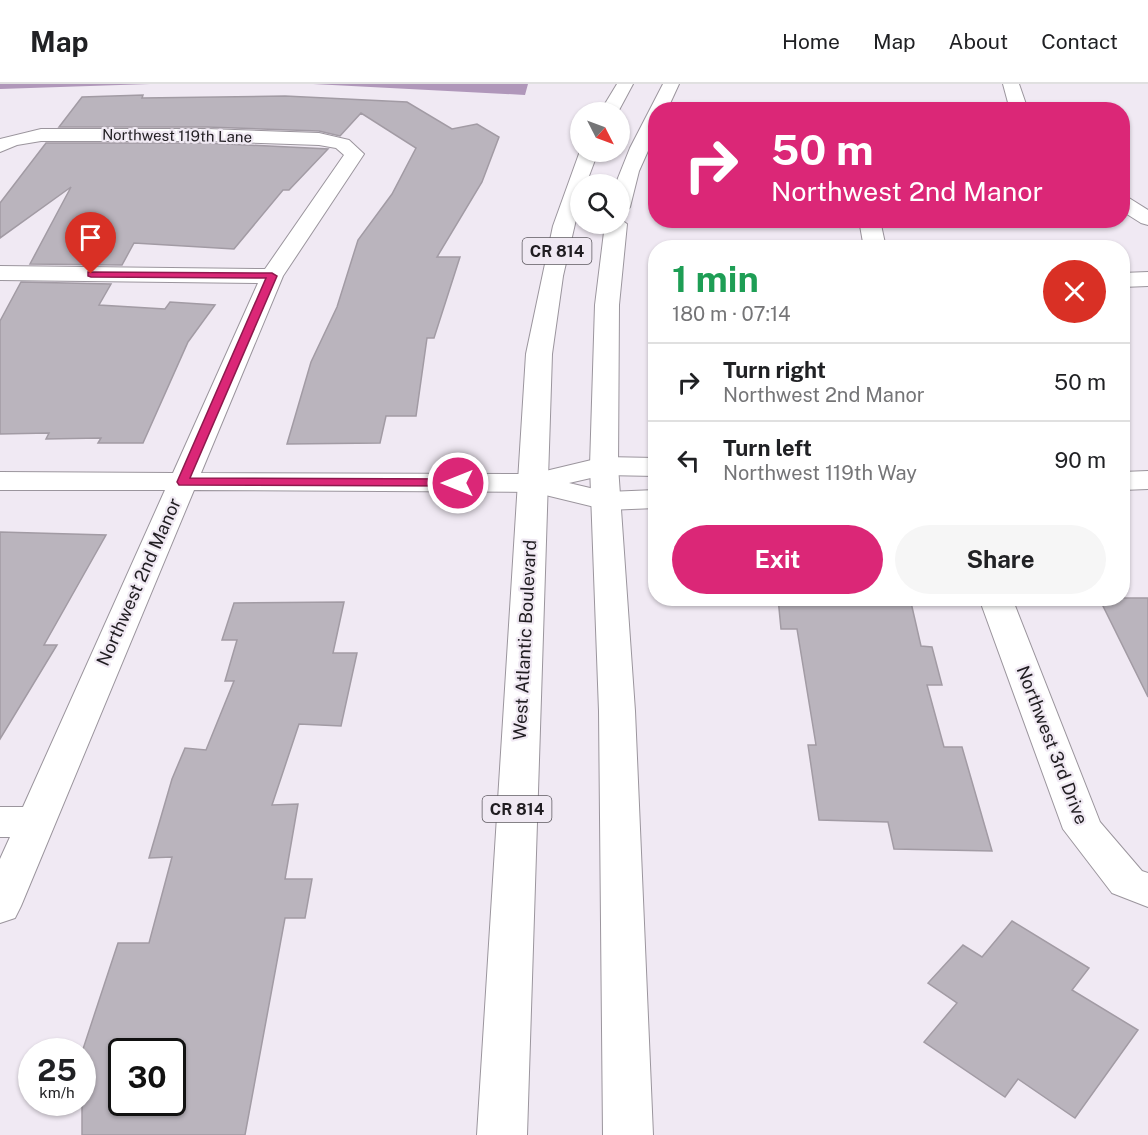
<!DOCTYPE html>
<html lang="en">
<head>
<meta charset="utf-8">
<style>
  body { margin:0; font-family:"Public Sans",sans-serif; background:#f6f6f6; color:#202124; height:100vh; display:flex; flex-direction:column; font-size:22px; white-space:nowrap }
  * { box-sizing:border-box; margin:0 }
  p { font-size:20px; color:#757577 }
  .icon { flex:none; width:33px; height:33px; fill:none; stroke:currentColor; stroke-width:2; stroke-linecap:round; stroke-linejoin:round }
  .map { position:relative; flex:1; overflow:hidden }
  .side { position:absolute; left:648px; top:156px; width:482px; height:366px; display:flex; flex-direction:column; background:#fff; border-radius:24px; box-shadow:0 2px 4px #0004 }
  .side>* { flex:none }
  .guide { position:absolute; left:648px; top:18px; width:482px; height:126px; border-radius:24px; box-shadow:0 2px 4px #0004; background:#db2777; color:#fff; overflow:hidden }
  .needle { width:39px; rotate:132deg }
  .fabs { position:absolute; left:570px; top:18px; display:grid; gap:12px }
  .fabs a { display:grid; place-items:center; width:60px; height:60px; border-radius:50%; background:#fff; box-shadow:0 2px 4px #0004; font-size:30px }
  .speed { position:absolute; left:18px; top:954px; display:flex; gap:12px; font-size:30px; font-weight:700; text-align:center }
  .speed>* { display:grid; place-content:center; width:78px; height:78px; border-radius:50%; background:#fff; box-shadow:0 2px 4px #0004; line-height:1 }
  .speed small { font-size:15px; font-weight:400 }
  .speed .limit { border:3px solid #111; border-radius:9px; background:#fff; color:#111 }
  .pin { position:absolute; display:grid; place-items:center; width:51px; height:51px; color:#fff; margin:-62px -26px; border-radius:50% 50% 50% 0; rotate:-45deg; box-shadow:0 0 6px #0007 }
  .pin .icon { rotate:45deg }
  .me { position:absolute; width:66px; margin:-33px; rotate:270deg; stroke-linejoin:round; filter:drop-shadow(0 0 4px #0008) }
  .turn { display:flex; align-items:center; gap:21px; height:126px; padding:0 24px; font-size:27px }
  .turn .icon { width:78px; height:78px; stroke-width:2.5 }
  .turn b { display:block; font-size:42px; line-height:51px }
  .round { display:grid; place-items:center; flex:none; width:63px; height:63px; border-radius:32px; background:#f6f6f6 }
  .head { display:flex; align-items:center; justify-content:space-between; height:102px; padding:0 24px }
  h1 { font-size:36px; font-weight:700; line-height:45px; color:#1e9e55 }
  .primary-button { display:flex; gap:12px; margin-top:auto; padding:12px 24px }
  .primary-button a { flex:1; height:69px; border-radius:36px; background:#db2777; color:#fff; font-size:24px; font-weight:700; line-height:69px; text-align:center }
  .primary-button a+a { background:#f6f6f6; color:#202124 }
  ul { padding:0; list-style:none }
  li { display:flex; align-items:center; gap:18px; height:78px; padding:0 24px; border-top:2px solid #e0e0e0 }
  li div { flex:1 }
  li b { display:block; font-size:22px }
  li em { font-style:normal }
  header { display:flex; align-items:center; gap:36px; box-sizing:border-box; height:84px; padding:0 30px; background:#fff; border-bottom:2px solid #e0e0e0 }
  header strong { font-size:28px }
  nav { display:flex; gap:33px; margin-inline-start:auto; font-size:21px }
  .map>svg:first-child { display:block }
  .water { fill:#b097ba }
  .building { fill:#bab4bd; stroke:#a29ba4; stroke-width:1.5; fill-rule:evenodd }
  .lines { fill:none; stroke-linecap:round; stroke-linejoin:round }
  .street-casing { stroke:#9b959d; stroke-width:2 }
  .primary-casing { stroke:#9b959d; stroke-width:2 }
  .street { fill:#fff; fill-rule:evenodd }
  .primary { fill:#fff; fill-rule:evenodd }
  .route { fill:#db2777; stroke:#8e194d; stroke-width:1.5 }
  .labels { text-anchor:middle; stroke-width:4.5; stroke-linejoin:round; paint-order:stroke }
  .far-street-label { font-size:15px; fill:#201d21; stroke:#f0e9f3 }
  .shield { fill:#f0e9f3; stroke:#5e5a60; stroke-width:1.5 }
  .shield-label { font-size:16px; font-weight:bold; fill:#201d21 }
  .street-label { font-size:18px; fill:#201d21; stroke:#f0e9f3 }
</style>
</head>
<body>
<header>
<strong>Map</strong>
<nav><a>Home</a><a>Map</a><a>About</a><a>Contact</a></nav>
</header>
<div class="map">
<svg width="1148" height="1051" viewBox="0 0 1148 1051">
  <rect width="100%" height="100%" fill="#f0e9f3"/>
  <path class="water" d="M0,0h150l-150,5z
    M313,0h215l-3,11z"/>
  <path class="building" d="M143,11l-1,3 143,-2 122,6 45,27 25,-5 22,13 -17,45 -45,75h23l-26,81h-7l-11,78h-30l-6,27 -93,1 24,-82 26,-55 21,-67 34,-46 24,-46 -55,-35 -21,23 -21,-5 -112,-4h-148l23,-30z
    M46,59h161l121,6 -39,41h-6l-49,59 -100,-6 -12,22 -92,-1 41,-77 -71,51v-35z
    M21,198l90,2 -12,21 66,4 5,-7 45,3 -27,37 -45,101h-45l3,-5 -55,1 3,-6 -49,1v-113z
    M0,448l106,3 -62,110h13l-57,94z
    M778,514h132l11,48 11,1 10,38h-15l17,62h18l30,104 -98,-2 -6,-27 -69,-2 -11,-75h8l-19,-116h-16z
    M1099,514h49v99z
    M344,518l-11,51h24l-16,73 -42,-2 -27,81 26,-1 -13,75h27l-7,39h-20l-40,217h-163v-83l36,-109h31l23,-86 -23,1 23,-79 13,-31 21,2 28,-69h-9l12,-41h-15l12,-37zM122,968h50v50h-50z
    M1012,837l77,47 -17,22 66,40 -63,88 -57,-39 -13,18 -81,-55 33,-39 -29,-20 35,-38 19,12z"/>
  <g class="lines">
    <defs>
      <path id="street" d="M1003,0h16l9,26h-18z
        M41,45h166l112,4 30,7 15,14 -81,122 -82,197 332,1 71,-17 52,1v18l-52,-1 -35,8 38,9 49,-2v18l-49,2 -74,-18 -339,-2 -173,416 -6,12 -15,5v-64l10,-22h-10v-30h23l142,-317h-165v-18l173,1 85,-190 -258,-3v-14l265,3 79,-114 -8,-7 -17,-3 -112,-4h-166l-24,4 -17,7v-13z
        M1122,112l7,2 19,12v15l-7,-2 -19,-12z
        M859,136h21l6,28h-22z
        M1148,188v14l-26,1v-14z
        M1148,387v18l-26,1v-18z
        M979,514h33l88,224 42,49 6,2v34l-36,-14 -49,-64z"/>
      <path id="primary" d="M617,0h16l-15,28h-18z
        M663,0h16l-12,26h-11v23l-17,38 -9,36 -3,4 -7,2v-29l-4,-1 14,-35z
        M580,67l18,1 -12,32h-6v18l-17,74 -11,78 -25,781h-50l49,-781 27,-128z
        M620,135l7,5 -8,81 -1,161 17,245 18,424h-50l-4,-424 -9,-245 5,-161 10,-81h15z"/>
    </defs>
    <use href="#street" class="street-casing"/>
    <use href="#primary" class="primary-casing"/>
    <use href="#street" class="street"/>
    <use href="#primary" class="primary"/>
  </g>
  <path class="route" d="M88,188l184,1 5,3 -87,202 268,1 6,4 -6,3 -279,-1 -2,-3 89,-204 -175,-1 -3,-1z"/>
  <g class="labels">
    <g class="far-street-label">
      <text transform="translate(177 52) rotate(1)" y="5">Northwest 119th Lane</text>
    </g>
    <g class="shield">
      <rect x="522.5" y="154" width="69" height="26" rx="4.5"/>
      <rect x="482.5" y="712" width="69" height="26" rx="4.5"/>
    </g>
    <g class="shield-label">
      <text x="557" y="173">CR 814</text>
      <text x="517" y="731">CR 814</text>
    </g>
    <g class="street-label">
      <text transform="translate(139 498) rotate(-66)" y="6">Northwest 2nd Manor</text>
      <text transform="translate(525 556) rotate(-87)" y="6">West Atlantic Boulevard</text>
      <text transform="translate(1052 661) rotate(69)" y="6">Northwest 3rd Drive</text>
    </g>
  </g>
</svg>
<div class="fabs">
<a><svg class="needle" viewBox="-14 -14 28 28"><path d="M0-13l5 13h-10z" fill="#e53935"/><path d="M0 13l5-13h-10z" fill="#757577"/></svg></a>
<a><svg class="icon" aria-label="search" viewBox="0 0 24 24"><circle cx="10" cy="10" r="6"/><path d="M15 15l6 6"/></svg></a>
</div>
<div class="speed"><div>25<small>km/h</small></div><div class="limit">30</div></div>
<div class="pin" style="left:91px;top:190px;background:#d93025"><svg class="icon" aria-label="arrive" viewBox="0 0 24 24"><path d="M6 21V4h12l-3 4 3 4H6"/></svg></div>
<svg class="me" style="left:458px;top:399px" viewBox="-20 -20 40 40"><circle r="17" fill="#db2777" stroke="#fff" stroke-width="3"/><path d="M0-11L8 9 0 5-8 9z" fill="#fff"/></svg>
<div class="guide">
<div class="turn"><svg class="icon" aria-label="right" viewBox="0 0 24 24"><path d="M7 20v-9h11M14 6l5 5-5 5"/></svg><div><b>50 m</b>Northwest 2nd Manor</div></div>
</div>
<section class="side">
<div class="head"><div><h1>1 min</h1><p>180 m · 07:14</p></div><a class="round" style="background:#d93025;color:#fff"><svg class="icon" aria-label="close" viewBox="0 0 24 24"><path d="M6 6l12 12M18 6L6 18"/></svg></a></div>
<ul>
<li><svg class="icon" aria-label="right" viewBox="0 0 24 24"><path d="M7 20v-9h11M14 6l5 5-5 5"/></svg><div><b>Turn right</b><p>Northwest 2nd Manor</p></div><em>50 m</em></li>
<li><svg class="icon" aria-label="left" viewBox="0 0 24 24"><path d="M17 20v-9H6M10 6l-5 5 5 5"/></svg><div><b>Turn left</b><p>Northwest 119th Way</p></div><em>90 m</em></li>
</ul>
<div class="primary-button"><a>Exit</a><a>Share</a></div>
</section>
</div>
</body>
</html>
